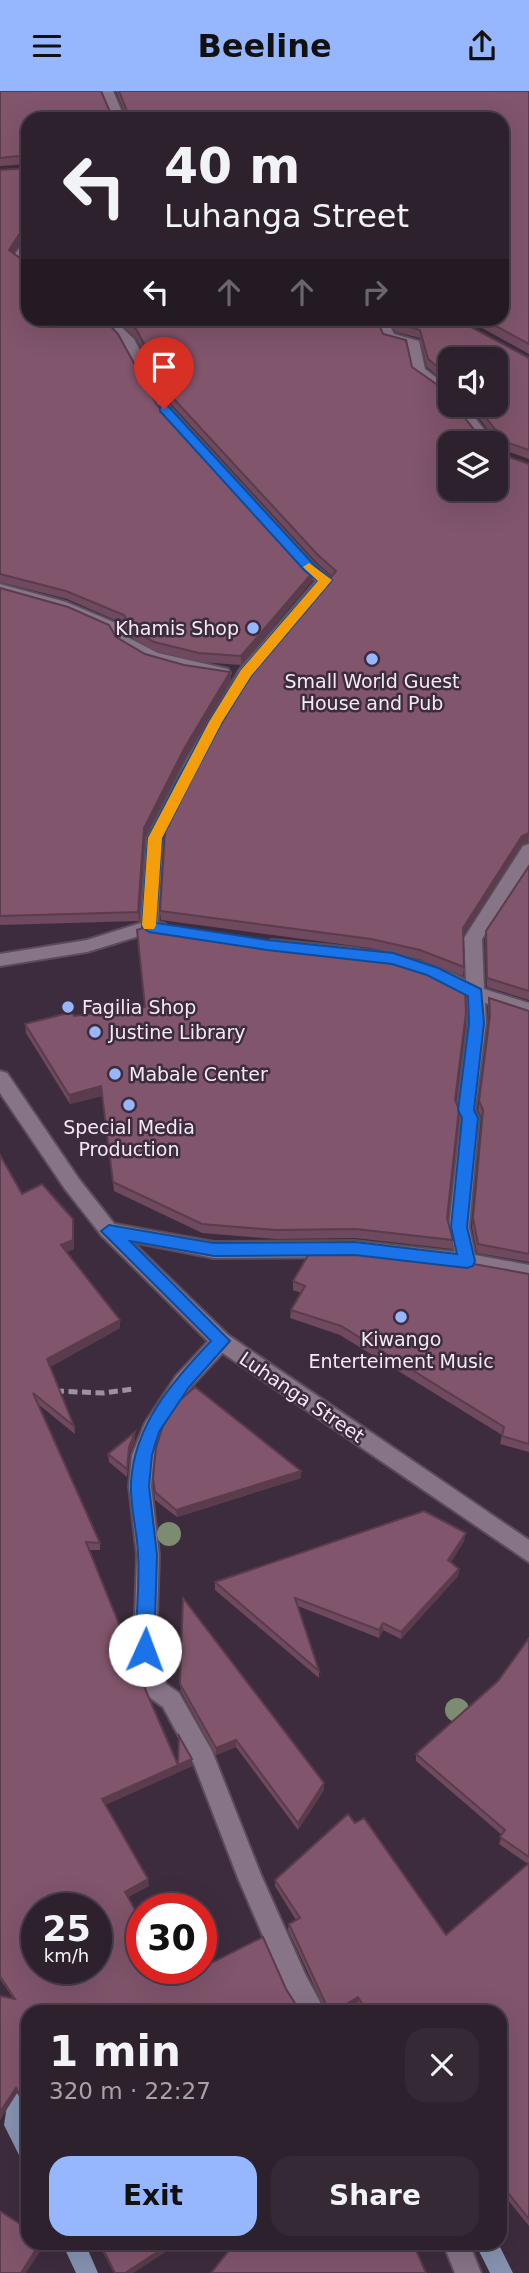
<!DOCTYPE html>
<html lang="en">
<head>
<meta charset="utf-8">
<style>
  body { margin:0; font-family:"DejaVu Sans",sans-serif; background:#362936; color:#f1f3f6; height:100vh; display:flex; flex-direction:column; font-size:26px; white-space:nowrap }
  * { box-sizing:border-box; margin:0 }
  p { font-size:23px; color:#a7a3aa }
  .icon { flex:none; width:38px; height:38px; fill:none; stroke:currentColor; stroke-width:2; stroke-linecap:round; stroke-linejoin:round }
  .map { position:relative; flex:1; overflow:hidden }
  .details { position:absolute; left:21px; top:1914px; width:486px; height:245px; display:flex; flex-direction:column; background:#2e212e; border-radius:21px; box-shadow:0 7px 28px #0002,0 0 0 2px #493e4a }
  .details>* { flex:none }
  .hud { position:absolute; left:21px; top:21px; width:488px; height:214px; border-radius:21px; box-shadow:0 7px 28px #0002,0 0 0 2px #493e4a; background:#2e212e; color:#f1f3f6; overflow:hidden }
  .controls { position:absolute; left:438px; top:256px; display:grid; gap:14px }
  .controls a { display:grid; place-items:center; width:70px; height:70px; border-radius:14px; background:#2e212e; box-shadow:0 7px 28px #0002,0 0 0 2px #493e4a; font-size:35px }
  .speed { position:absolute; left:21px; top:1802px; display:flex; gap:14px; font-size:35px; font-weight:700; text-align:center }
  .speed>* { display:grid; place-content:center; width:91px; height:91px; border-radius:50%; background:#2e212e; box-shadow:0 7px 28px #0002,0 0 0 2px #493e4a; line-height:1 }
  .speed small { font-size:18px; font-weight:400 }
  .speed .limit { border:10px solid #d22; background:#fff; color:#111 }
  .pin { position:absolute; display:grid; place-items:center; width:60px; height:60px; color:#fff; margin:-72px -30px; border-radius:50% 50% 50% 0; rotate:-45deg; box-shadow:0 0 7px #0007 }
  .pin .icon { rotate:45deg }
  .me { position:absolute; width:77px; margin:-38px; rotate:2deg; stroke-linejoin:round; filter:drop-shadow(0 0 5px #0008) }
  .turn { display:flex; align-items:center; gap:24px; height:147px; padding:0 28px; font-size:32px }
  .turn .icon { width:91px; height:91px; stroke-width:2.5 }
  .turn b { display:block; font-size:49px; line-height:60px }
  .lanes { display:flex; align-items:center; height:66px; padding:0 28px; background:#0003; justify-content:center; gap:35px; direction:ltr }
  .lanes .off { opacity:.35 }
  .round { display:grid; place-items:center; flex:none; width:74px; height:74px; border-radius:21px; background:#362936 }
  .headline { display:flex; align-items:center; justify-content:space-between; height:119px; padding:0 28px }
  h1 { font-size:42px; font-weight:800; line-height:52px }
  .action { display:flex; gap:14px; margin-top:auto; padding:14px 28px }
  .action a { flex:1; height:80px; border-radius:21px; background:#96b6fd; color:#111; font-size:28px; font-weight:800; line-height:80px; text-align:center }
  .action a+a { background:#362936; color:#f1f3f6 }
  header { display:flex; justify-content:space-between; align-items:center; height:91px; padding:0 28px; background:#96b6fd; color:#111; font-size:32px; font-weight:800 }
  .map>svg:first-child { display:block }
  .lines { fill:none; stroke-linecap:round; stroke-linejoin:round }
  .stream { fill:#8593b1; fill-rule:evenodd }
  .minor-casing { stroke:#5a4c5a; stroke-width:4 }
  .tertiary-casing { stroke:#5a4c5a; stroke-width:4 }
  .path { stroke:#9e909e; stroke-width:5; stroke-dasharray:9 4.5; stroke-linecap:butt }
  .minor { fill:#877487; fill-rule:evenodd }
  .tertiary { fill:#877487; fill-rule:evenodd }
  .tree { fill:#7d8c70 }
  .wall { fill:#6f495d }
  .shaded-wall { fill:#5a3c4c }
  .building { fill:#81556c; stroke:#5a3c4c; stroke-width:2; fill-rule:evenodd }
  .route { fill:#1a73e8; stroke:#114b97; stroke-width:2 }
  .slow { fill:#f59e0b }
  .poi-dot { fill:#96b6fd; stroke:#3d2c3d; stroke-width:2.5 }
  .labels { text-anchor:middle; stroke-width:5; stroke-linejoin:round; paint-order:stroke }
  .poi-label { font-size:19px; fill:#f5eaf4; stroke:#3d2c3d }
  .street-label { font-size:19px; fill:#f5eaf4; stroke:#3d2c3d }
</style>
</head>
<body>
<header><svg class="icon" aria-label="menu" viewBox="0 0 24 24"><path d="M4 6h16M4 12h16M4 18h16"/></svg>Beeline<svg class="icon" aria-label="share" viewBox="0 0 24 24"><path d="M12 15V3M7 8l5-5 5 5M5 13v7h14v-7"/></svg></header>
<div class="map">
<svg width="529" height="2182" viewBox="0 0 529 2182">
  <rect width="100%" height="100%" fill="#3d2c3d"/>
  <g class="lines">
    <path class="stream" d="M15,1977l7,3 6,16 -2,37 2,5v34l-7,-4 -17,-34 5,-33 -4,-14 3,-7z
      M62,2152h23l13,30h-22z
      M475,2152h23l15,30h-23z"/>
    <defs>
      <path id="minor" d="M101,0h12l12,28h-12z
        M28,151v12l-3,4 3,2v11l-16,-13 11,-15z
        M100,228h13l21,20 36,68 145,158 18,15 -81,96 -49,83 -40,79 -5,84 7,2 3,4 -3,4 -16,1 -62,19 -87,14v-12l87,-14 54,-17 6,-85 40,-79 53,-90 76,-88 -11,-10 -146,-159 -38,-71z
        M389,228h15l-13,9 3,6 25,7 6,28 25,19v12l-37,-26 -5,-28 -25,-6 -6,-13z
        M450,313h14l31,39h-15z
        M0,493l66,18 57,24 6,12 29,15 70,16 2,4 -8,5 -75,-18 -30,-16 -6,-12 -12,-7 -44,-17 -55,-14z
        M529,753v24l-47,71 2,50 45,14v14l-44,-14 1,20 -11,87 4,8 -10,109 6,28 54,10v16l-62,-12 -112,-12 -141,1 -112,-22 -3,-5 3,-5 7,-3 105,19 141,-1 100,11 -6,-25 12,-109 -4,-8 11,-87 -1,-27 -40,-20 -34,-11 -121,-13 -6,-2 -3,-4 3,-4 6,-2c68,7 132,8 194,40l-2,-42 59,-92z
        M221,1242l7,2 3,6 -3,6 -38,41 -29,44 -7,23 -3,31 8,69 -3,95 10,34 13,9 33,58 49,124 45,101 20,37h-26l-12,-19 -50,-116 -44,-114 -31,-57 -14,-10 -15,-47 3,-95 -8,-69 3,-31 13,-32 31,-47 38,-41z
        M443,2152h26l12,30h-26z"/>
      <path id="tertiary" d="M0,980l7,2 72,106 37,47 112,109 301,205v22l-315,-215 -112,-111 -37,-47 -65,-96z"/>
    </defs>
    <use href="#minor" class="minor-casing"/>
    <use href="#tertiary" class="tertiary-casing"/>
    <path class="path" d="M55,1300l49,2 29,-4"/>
    <use href="#minor" class="minor"/>
    <use href="#tertiary" class="tertiary"/>
  </g>
  <g class="tree">
    <circle cx="169" cy="1443" r="12"/>
    <circle cx="457" cy="1619" r="12"/>
  </g>
  <path class="wall" d="M0,0l110,21 14,-1 -8,-20h413v263l-63,-35h36l-474,-200v45l-28,2z
    M28,77v72l-7,1 -8,12 144,152 156,167 -1,9 -71,84 -41,-3 -45,-11 -22,-13 -9,-14 -57,-25 -67,-17v-412z
    M115,228h271l-7,4 4,11 29,33 37,30 30,39h14l-25,-32h27l-45,-45v27l-23,-19 -7,-29 -24,-6 -2,-3 1,-9 134,38v101l-34,-12v-4h-45l79,21v378l-8,3 -58,90 1,32 -1,9 -44,-17 -49,-11 -209,-28 -1,-9 172,-335 -15,-13 -145,-158 -36,-67z
    M0,497l116,49 29,17 39,11 46,7 1,8 -46,78 -40,79 -6,84 -139,4z
    M529,775v134l-42,-13 -2,-47 1,-9z
    M489,907l40,13v251l-52,-9 -5,-26 10,-109 -4,-8 11,-87 -1,-16z
    M25,933l431,77 -9,117 6,22 -1,9 -97,-11 -79,1 -74,-6 -88,-42 -12,-95 -32,8 -44,-71z
    M0,1064l22,39 52,33v22l-8,3 54,76 -70,39 24,59 1,8 -37,-30 62,139v7h-11l57,141 32,74 14,-6v7l-87,39 44,81 -21,11 46,84 112,8 12,19 27,1 -37,-79 1,-6 7,-4 -21,-34v-6l171,55 82,-71 -29,-20 3,-9 -86,-74v-7l82,-73 31,-43v588l-29,-36v-177h-136l-6,-10 -16,10h-314v100l-11,-20 -17,27v-124l13,2 -13,-19z
    M529,1183v178l-29,-8 2,-9 -162,-100 -50,-17 1,-8 10,-17 -8,-3v-9z
    M135,1349l-6,15 -2,22 -18,-15 -1,-8z
    M153,1387h148l-124,39 -22,-17z
    M464,1450l-13,21 8,7 -1,7 -57,63 -18,-9 -4,8 -81,-32 21,65v7l-104,-88v-8z
    M180,1593l144,99v7l-26,40 -62,-83 -20,8 -35,-64z
    M98,2152h81l-46,30h-19z"/>
  <path class="shaded-wall" d="M27,140v8l-6,2 -12,17v-8l11,-17z
    M376,228h10l-10,6z
    M313,481l-1,9 -71,84v-9z
    M230,581l1,8 -46,78 -40,79 -6,84 -1,-9 6,-84 40,-79z
    M529,742l-1,9 -7,3 -59,92 1,-9 59,-92z
    M101,995l1,10 -32,8 -1,-9z
    M73,1128l1,30 -12,5 -1,-9z
    M120,1229v8l-72,40 -1,-9z
    M135,1341v8l-6,15 -2,22v-8l2,-22z
    M301,1380v7l-124,39 -1,-7z
    M466,1442l-2,8 -17,27 1,-8z
    M459,1478l-1,7 -57,63v-7z
    M383,1532v7l-4,8v-8z
    M236,1649v7l-20,8v-7z
    M192,1668v7l-89,40 -1,-7z
    M324,1692v7l-26,40v-7z
    M148,1788l1,7 -23,12 -1,-6z
    M358,1906v6l-16,10h-10z
    M16,1997l1,5 -17,27v-8z
    M40,2152l5,1 -19,29h-5z
    M171,2152h8l-46,30h-8z"/>
  <path class="building" d="M0,0h101l9,21 17,-1 -8,-20h410v253l-46,-25h19v-200h-474v39l-1,-3 -27,3z
    M27,77l1,64 -1,-1 -7,2 -11,17 19,14v55h76l14,15 39,71 156,167 -72,84 -42,-3 -45,-11 -22,-13 -8,-14 -58,-24 -66,-17v-404z
    M124,228h253l6,15 23,6 6,27 37,26 1,11h4l25,32h19v-3l-23,-29h20v-45h-45v18l-22,-18 -8,-29 -24,-7 -1,-3 2,-1h59l73,39v92l-35,-12v5h-44v45h45v-36l34,12v369l-7,3 -59,92 1,39 -44,-17 -49,-11 -211,-28 5,-81 40,-79 49,-82 82,-98 -19,-17 -145,-157 -36,-68z
    M0,497l68,19 41,18 7,12 29,17 39,11 46,7 -46,77 -40,79 -6,84 -138,4z
    M529,775v125l-42,-13 -1,-47z
    M149,835l118,18 126,14 34,11 38,19 1,25 -11,87 4,9 -12,109 6,22 -97,-11 -80,1 -74,-6 -89,-42 -12,-96 -32,9 -44,-71 47,-12 2,4 71,-9 -8,-77z
    M489,907l40,13v243l-51,-10 -5,-26 10,-108 -4,-9 11,-86z
    M0,1064l22,39 20,-10 31,35v21l-12,5 59,75 -73,39 27,67 -41,-33 67,150 -14,-1 60,149 32,74 1,-29 13,23 -90,40 46,80 -23,13 17,30v47h26l6,12 25,-12h2v-1l62,-31 23,52 12,19 30,1 -39,-85 11,-6 -25,-38 73,-66 7,9 9,-5 82,117 83,-72v356l-29,-36v-170h-132l-10,-16 -26,16h-304v97l-12,-22 -16,24v-116l15,3 -15,-23zM37,1818h59v60h-59z
    M355,1160l113,12 61,11v170l-27,-8 2,-9 -163,-101 -50,-16 14,-24 -12,-5 17,-29z
    M195,1296l106,84 -125,39 -21,-18 -2,-14 3,-30 7,-23 16,-24z
    M135,1341l-6,15 -2,22 -19,-15z
    M424,1420l42,22 -18,27 11,9 -58,63 -18,-9 -4,7 -84,-32 24,73 -104,-89z
    M183,1507l141,185 -26,40 -62,-83 -20,8 -36,-64z
    M529,1547v219l-29,-20 5,-7 -89,-76 82,-73z
    M0,2120l28,18v14h12l-19,30h-21z
    M100,2152h71l-46,30h-10z
    M235,2152h178l13,30h-215z"/>
  <path class="route" d="M164,314l4,1 146,159 18,15 -81,96 -29,46 -30,57 -30,59 -6,85 111,17 126,13 45,15 43,21 3,34 -10,87 4,8 -11,109 8,34 -2,5 -6,2 -112,-13 -141,1 -84,-15 100,100 -41,46 -30,45 -7,23 -3,31 8,69 -3,95 -3,6 -6,2 -7,-2 -3,-6c1,-32 5,-65 3,-97 -1,-23 -8,-47 -7,-70 3,-58 41,-101 80,-142l-110,-110 8,-6 105,18 141,-1 102,12 -6,-27 11,-109 -4,-8 11,-87 -1,-27 -41,-21 -35,-11 -125,-14 -118,-18 -7,-5 6,-89 30,-59 31,-57 32,-52 77,-89 -13,-10 -145,-160v-5z"/>
  <path class="slow" d="M309,472l23,17 -81,96 -29,46 -60,116 -6,87 -2,4h-10l-2,-4 6,-87 61,-116 32,-52 77,-89 -15,-14z"/>
  <g class="poi-dot">
    <circle cx="253" cy="537" r="7"/>
    <circle cx="372" cy="568" r="7"/>
    <circle cx="68" cy="916" r="7"/>
    <circle cx="95" cy="941" r="7"/>
    <circle cx="115" cy="983" r="7"/>
    <circle cx="129" cy="1014" r="7"/>
    <circle cx="401" cy="1226" r="7"/>
  </g>
  <g class="labels">
    <g class="poi-label">
      <text x="239" y="544" text-anchor="end">Khamis Shop</text>
      <text x="372" y="597">Small World Guest<tspan x="372" dy="22">House and Pub</tspan></text>
      <text x="82" y="923" text-anchor="start">Fagilia Shop</text>
      <text x="109" y="948" text-anchor="start">Justine Library</text>
      <text x="129" y="990" text-anchor="start">Mabale Center</text>
      <text x="129" y="1043">Special Media<tspan x="129" dy="22">Production</tspan></text>
      <text x="401" y="1255">Kiwango<tspan x="401" dy="22">Enterteiment Music</tspan></text>
    </g>
    <g class="street-label">
      <text transform="translate(302 1306) rotate(34)" y="7">Luhanga Street</text>
    </g>
  </g>
</svg>
<div class="controls">
<a><svg class="icon" aria-label="sound" viewBox="0 0 24 24"><path d="M4 9h4l5-4v14l-5-4H4zM17 9q2 3 0 6"/></svg></a>
<a><svg class="icon" aria-label="layers" viewBox="0 0 24 24"><path d="M12 4l9 5-9 5-9-5zM3 14l9 5 9-5"/></svg></a>
</div>
<div class="speed"><div>25<small>km/h</small></div><div class="limit">30</div></div>
<div class="pin" style="left:164px;top:318px;background:#d93025"><svg class="icon" aria-label="arrive" viewBox="0 0 24 24"><path d="M6 21V4h12l-3 4 3 4H6"/></svg></div>
<svg class="me" style="left:145px;top:1559px" viewBox="-20 -20 40 40"><circle r="19" fill="#fff"/><path d="M0-13L10 11 0 6-10 11z" fill="#1a73e8"/></svg>
<div class="hud">
<div class="turn"><svg class="icon" aria-label="left" viewBox="0 0 24 24"><path d="M17 20v-9H6M10 6l-5 5 5 5"/></svg><div><b>40 m</b>Luhanga Street</div></div>
<div class="lanes"><svg class="icon" aria-label="left" viewBox="0 0 24 24"><path d="M17 20v-9H6M10 6l-5 5 5 5"/></svg><svg class="icon off" aria-label="ahead" viewBox="0 0 24 24"><path d="M12 20V5M6 11l6-6 6 6"/></svg><svg class="icon off" aria-label="ahead" viewBox="0 0 24 24"><path d="M12 20V5M6 11l6-6 6 6"/></svg><svg class="icon off" aria-label="right" viewBox="0 0 24 24"><path d="M7 20v-9h11M14 6l5 5-5 5"/></svg></div>
</div>
<section class="details">
<div class="headline"><div><h1>1 min</h1><p>320 m · 22:27</p></div><a class="round"><svg class="icon" aria-label="close" viewBox="0 0 24 24"><path d="M6 6l12 12M18 6L6 18"/></svg></a></div>
<div class="action"><a>Exit</a><a>Share</a></div>
</section>
</div>
</body>
</html>
